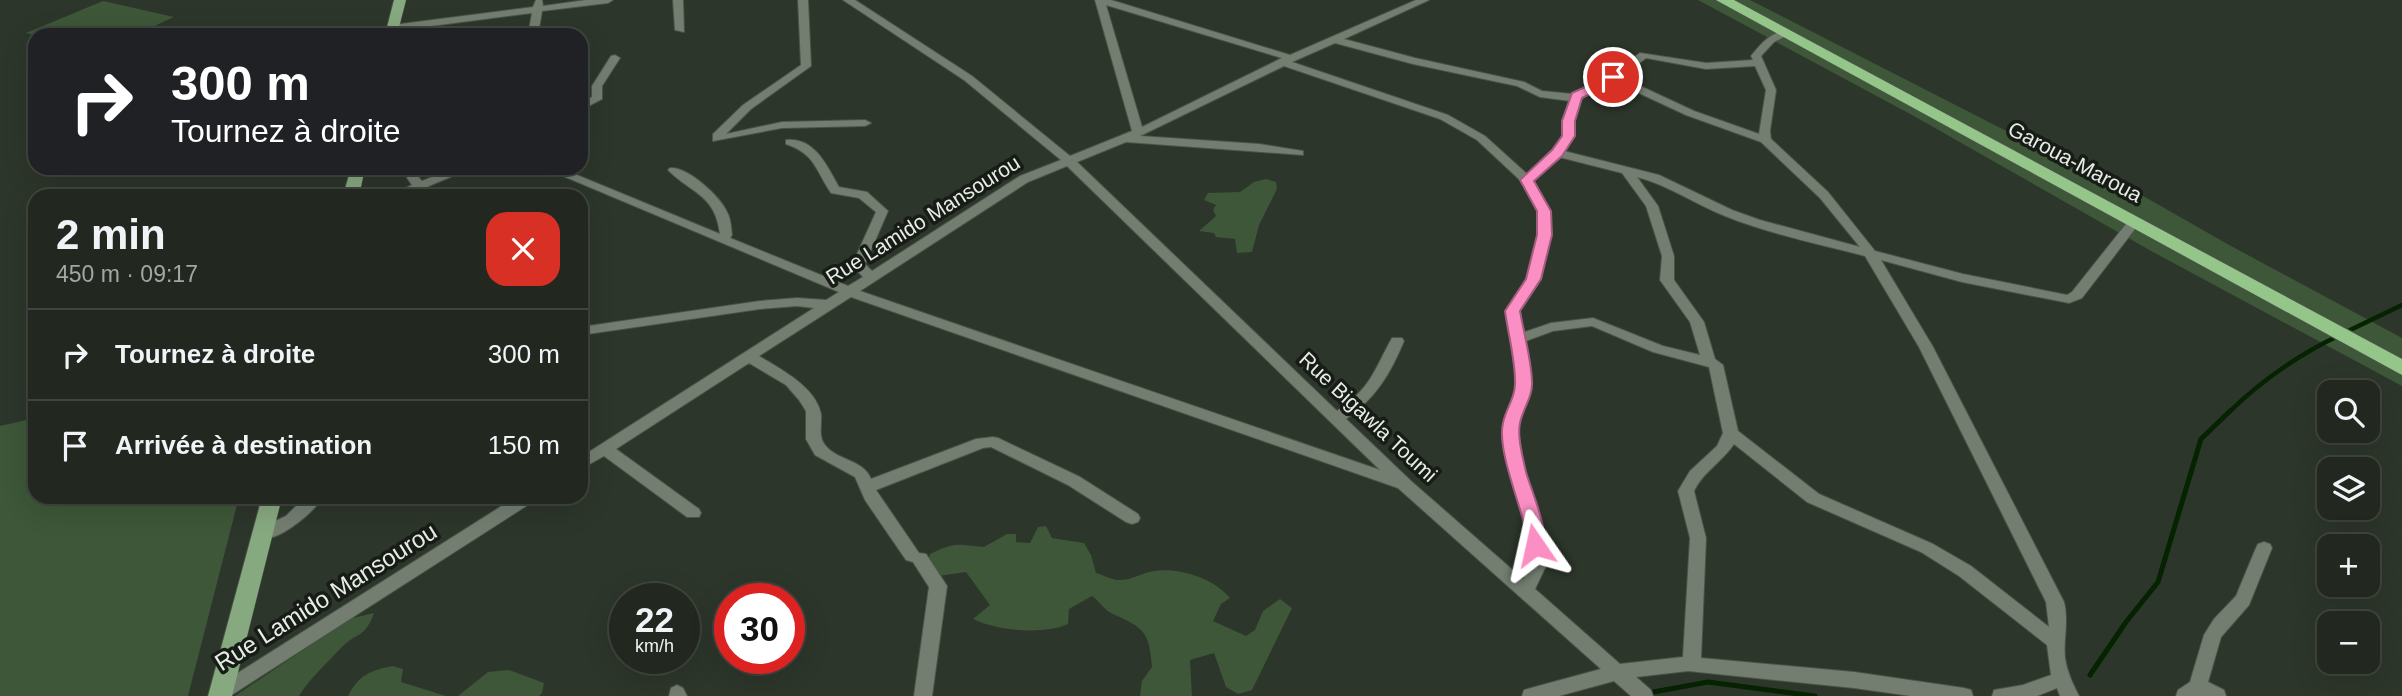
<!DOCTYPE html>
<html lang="fr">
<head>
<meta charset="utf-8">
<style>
  body { margin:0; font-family:Arial,sans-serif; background:#2e342d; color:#f1f3f6; height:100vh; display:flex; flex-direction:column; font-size:26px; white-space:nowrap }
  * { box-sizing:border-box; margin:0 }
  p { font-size:23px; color:#a2a6a5 }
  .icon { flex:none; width:38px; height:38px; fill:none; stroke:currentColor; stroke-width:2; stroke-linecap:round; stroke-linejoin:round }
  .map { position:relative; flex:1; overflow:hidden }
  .panel { position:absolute; left:28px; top:189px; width:560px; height:315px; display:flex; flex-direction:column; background:#222820; border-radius:21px; box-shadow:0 7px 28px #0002,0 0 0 2px #3f443e }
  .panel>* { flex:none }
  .top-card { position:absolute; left:28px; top:28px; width:560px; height:147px; border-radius:21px; box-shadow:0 7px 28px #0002,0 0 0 2px #3f443e; background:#202124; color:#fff; overflow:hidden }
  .buttons { position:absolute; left:2317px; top:380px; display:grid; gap:14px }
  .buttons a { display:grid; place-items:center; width:63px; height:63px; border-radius:14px; background:#222820; box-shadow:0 7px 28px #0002,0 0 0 2px #3f443e; font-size:35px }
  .speed { position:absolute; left:609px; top:583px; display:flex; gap:14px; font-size:35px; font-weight:700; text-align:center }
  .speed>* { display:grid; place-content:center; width:91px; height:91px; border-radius:50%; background:#222820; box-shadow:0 7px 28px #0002,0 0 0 2px #3f443e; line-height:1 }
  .speed small { font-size:18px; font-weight:400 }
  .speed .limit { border:10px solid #d22; background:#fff; color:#111 }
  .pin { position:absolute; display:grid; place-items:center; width:60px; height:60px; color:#fff; margin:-30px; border:4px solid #fff; border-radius:50%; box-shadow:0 2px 7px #0007 }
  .me { position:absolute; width:77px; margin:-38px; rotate:349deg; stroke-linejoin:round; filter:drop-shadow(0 0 5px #0008) }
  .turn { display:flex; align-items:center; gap:24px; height:147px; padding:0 28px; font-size:32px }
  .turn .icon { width:91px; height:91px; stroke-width:2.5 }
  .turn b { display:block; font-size:49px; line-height:60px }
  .round { display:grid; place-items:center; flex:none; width:74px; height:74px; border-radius:21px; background:#2e342d }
  .headline { display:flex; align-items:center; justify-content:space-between; height:119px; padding:0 28px }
  h1 { font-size:42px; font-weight:800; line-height:52px }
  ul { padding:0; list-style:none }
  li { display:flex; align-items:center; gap:21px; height:91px; padding:0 28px; border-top:2px solid #3f443e }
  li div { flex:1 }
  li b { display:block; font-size:26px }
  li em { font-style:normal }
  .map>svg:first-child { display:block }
  .green { fill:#3d5738 }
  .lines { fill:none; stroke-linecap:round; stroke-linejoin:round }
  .stream-far1 { stroke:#052201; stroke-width:4.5 }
  .stream { stroke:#052201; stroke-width:5 }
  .minor-casing { stroke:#4b544a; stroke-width:2 }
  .major-casing { stroke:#4b544a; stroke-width:1 }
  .highway-casing { stroke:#4b544a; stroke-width:2 }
  .minor { fill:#737e71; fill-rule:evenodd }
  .major { fill:#87a980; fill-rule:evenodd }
  .highway { fill:#94c68a; fill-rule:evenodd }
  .route { fill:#fb8fc4; stroke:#a35d7f; stroke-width:2 }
  .labels { text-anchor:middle; stroke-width:7; stroke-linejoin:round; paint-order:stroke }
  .street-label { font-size:21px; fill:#e6ede5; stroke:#181c17 }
  .near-street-label { font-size:24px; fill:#e6ede5; stroke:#181c17 }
</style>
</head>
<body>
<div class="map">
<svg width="2402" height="696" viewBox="0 0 2402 696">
  <rect width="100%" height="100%" fill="#2d362b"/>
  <path class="green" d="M1698,0h52l270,138 81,34 130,74 171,92v48l-249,-134 -241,-137z
    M103,1l71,16 -39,18h-100l-9,-2z
    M1266,179l10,3 1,7 -18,36 -7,27 -15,1 -2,-14 -19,-2 -2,-4 -15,-2 17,-15 -3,-6 3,-5 -12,-5 4,-7 32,-1 14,-10z
    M35,418v79h204l-51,199h-188v-270z
    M1046,526l6,12 32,5 7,12 5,18c7,2 14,6 21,7 12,1 21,-5 32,-8 27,-6 63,5 81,26l-9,6 -8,17 33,15 9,-6 8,-19 17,-12 12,9 -40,82 -14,4 -12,-7 -12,-34 -24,7 2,36h-52l2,-15 10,-14c-3,-36 -8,-39 -39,-53 -8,-3 -14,-13 -21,-18l-23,13 -1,15c-24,11 -71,7 -95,-5l17,-14 -24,-33 -28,4 -11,-10 3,-12c28,-13 26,-9 54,-7l23,-13h9v8l14,1 8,-16z
    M374,613c-10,27 -17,18 -34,36 -14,15 -30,29 -41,47h-64l114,-77z
    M393,666l10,3 -2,13 45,14h-98c11,-21 23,-26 45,-30z
    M509,670l35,13 -2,10 -3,3h-81l30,-24z"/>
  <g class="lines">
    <path class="stream-far1" d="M2346,332l56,-27
      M2228,413c33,-32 68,-57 110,-77"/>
    <path class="stream" d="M2090,675l36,-53 32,-40 43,-143 29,-28
      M1648,693l60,-11 107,14"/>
    <defs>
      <path id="minor" d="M536,0h6l1,6 43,-6h27l-5,3 -66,8 -4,24h-10l4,-22 -139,18 -5,-3 5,-3 140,-18z
        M673,0h10l1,32 -9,-2z
        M798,0h10l3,66 -60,43 -25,25 56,-12 83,-2 6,3 -6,3 -83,2 -69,13v-7l30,-29 58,-40z
        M843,0h12l117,76 98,80 62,-25 -37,-131h16l179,55 126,-55h13l-85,39 71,19 109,24 18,9 31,3 36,-19 31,-22 66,10 47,-3 -2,-4c10,-12 20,-25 37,-25v4l-14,7 -13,14 15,34 -6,41 1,8 57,53 47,59 88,23 104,21 5,-3 58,-73h8l2,3 -2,3 -56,73 -13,5 -107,-21 -81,-22 52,87 131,255c5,20 -1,38 1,56 2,14 8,26 14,38h-19l-3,-8 -20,8h-45l2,-6 29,-5 28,-10 -4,-30 -88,-69 -38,-24 -114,-50 -73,-58c-11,17 -31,28 -40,47l12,47 -5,120 153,14 110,16 7,2 2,6h-62l-57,-8 -166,-17 -52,6 15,13 2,6h-22l-17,-15 -55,15h-37l2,-6 7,-2 70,-19 -203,-181 -547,-191 -92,59c21,13 57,31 62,58 1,10 -3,23 4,31 12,16 38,14 46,34l105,-40 17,-2 5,1 82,39 58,37 2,4 -2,4 -6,2 -6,-2 -58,-37 -77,-38 -8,1 -107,42 43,63 7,1 21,32 -15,110h-18l15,-109 -16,-25 -7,-2 -41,-60 -10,-23 -40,-22 -9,-16v-28l-7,-11 -13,-15 -37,-22 -133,86 83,60 2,4 -2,4h-12l-83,-61 -23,13v-12l233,-149 -17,-2 -37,3 -179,26v-8l179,-26 37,-3 29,2 13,-8 -295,-124h16l160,66c-5,-40 -28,-40 -52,-64l2,-2c17,-2 50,28 57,44 4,7 4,15 5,23l-2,3 118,48 15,-9 -11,-12 24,-53 -17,-14 -28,-5c-16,-24 -16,-39 -45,-49v-4c29,-3 41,26 53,47l28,5 21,19 -23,53 7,7 148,-95 41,-16 -97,-80zM1106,5l176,53 -140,69zM1335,43l78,21 104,22 23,11 30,4 -8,20v15l-9,15 -26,23 -42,-38 -37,-21 -156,-53zM1646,58l60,11 49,-3 11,24 -7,44 -65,-23 -73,-34zM1284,66l156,53 37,21 45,42 16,29v24l-11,44 -21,32 11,72 -2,14 -11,27 -1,12 6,36 16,53 5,41 -7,13 -112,-98 -65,-62c30,-21 44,-45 58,-78l-2,-3h-10c-19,34 -20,49 -55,73l-260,-249 49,-20 177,13v-4l-44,-7 -119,-8zM1613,81l73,34 75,27 59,56 40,49 -100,-27 -28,-10 -73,-35 -95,-24 10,-15v-15l8,-23zM1559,157l63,16 24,33 16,50 -2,24 30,42 10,33 -37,-9 -70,-28 -42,5 -29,10 -2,-22 21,-32 9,-44v-24l-17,-30zM1067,166l313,304 -520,-179 168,-109zM1637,177c31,8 58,27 88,39 45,18 94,28 140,40l54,91 127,255 3,25 -78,-61 -38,-22 -114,-50 -81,-63 -15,-66 -8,-6 -11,-37 -30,-42v-24l-16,-50zM1592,326l61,26 56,15 14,66 -6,13 -27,25 -12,20 12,47 -7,119 -63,7 -85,-75 11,-23 -5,-41 -16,-53 -6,-36 -1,-12 11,-27 2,-14 -8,-41 30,-11z
        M615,55l5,3 -18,28v13l-21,11v-7l11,-6v-11l19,-30z
        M412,168h12l-5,10 3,3 33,-13h17l-67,28h-17l24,-11 -5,-7z
        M305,497h18c-10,16 -47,48 -67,41l-2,-4 2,-4 30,-14z
        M516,497h20l-2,4 -304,195h-18l-1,-3 3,-5z
        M2264,542l6,2 2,4 -23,57 -28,32 -13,45 16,8 2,6h-50l2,-6 12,-8 14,-47 10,-16 22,-23 20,-48 2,-4z
        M677,685l6,3 4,8h-18l2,-8z"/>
      <path id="major" d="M394,0h12l-9,35h-12z
        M351,168h14l-6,28h-16z
        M262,497h20l-50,199h-24z"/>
      <path id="highway" d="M1716,0h18l668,359v16z"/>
    </defs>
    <use href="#minor" class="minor-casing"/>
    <use href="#major" class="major-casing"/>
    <use href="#highway" class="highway-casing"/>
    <use href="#minor" class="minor"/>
    <use href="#major" class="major"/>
    <use href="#highway" class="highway"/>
  </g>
  <path class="route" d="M1613,74l5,1v5l-36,18 -7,23v15l-13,20 -28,25 17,30 1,24 -11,44 -21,32c4,23 11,47 12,70 1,16 -9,27 -12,42 -3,14 3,35 6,49 5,18 25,62 16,79h-13c-5,-9 -3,-18 -5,-27 -6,-26 -27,-76 -21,-101 3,-15 13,-26 12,-42 0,-23 -7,-47 -10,-70l21,-32 11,-44v-24l-17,-31 32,-30 10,-14v-15l10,-28z"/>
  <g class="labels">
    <g class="street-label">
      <text transform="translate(2075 162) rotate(28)" y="7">Garoua-Maroua</text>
      <text transform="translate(923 220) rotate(-32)" y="7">Rue Lamido Mansourou</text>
      <text transform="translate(1368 417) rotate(43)" y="7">Rue Bigawla Toumi</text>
    </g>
    <g class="near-street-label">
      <text transform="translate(326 597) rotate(-32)" y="8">Rue Lamido Mansourou</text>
    </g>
  </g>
</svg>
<div class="buttons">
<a><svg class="icon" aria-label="search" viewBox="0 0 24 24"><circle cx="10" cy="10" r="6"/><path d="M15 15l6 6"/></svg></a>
<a><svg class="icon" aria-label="layers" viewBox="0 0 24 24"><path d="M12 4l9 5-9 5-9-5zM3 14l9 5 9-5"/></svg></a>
<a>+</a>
<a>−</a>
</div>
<div class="speed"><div>22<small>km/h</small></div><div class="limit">30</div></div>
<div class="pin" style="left:1613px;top:77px;background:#d93025"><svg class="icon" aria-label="arrive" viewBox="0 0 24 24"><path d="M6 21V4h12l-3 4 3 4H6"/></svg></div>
<svg class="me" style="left:1535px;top:545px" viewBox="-20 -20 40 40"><path d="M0-17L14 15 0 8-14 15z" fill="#fb8fc4" stroke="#fff" stroke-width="4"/></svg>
<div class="top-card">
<div class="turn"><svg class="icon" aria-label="right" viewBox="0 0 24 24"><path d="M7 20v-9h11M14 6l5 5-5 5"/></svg><div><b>300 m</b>Tournez à droite</div></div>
</div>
<section class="panel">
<div class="headline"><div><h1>2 min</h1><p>450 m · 09:17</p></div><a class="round" style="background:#d93025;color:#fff"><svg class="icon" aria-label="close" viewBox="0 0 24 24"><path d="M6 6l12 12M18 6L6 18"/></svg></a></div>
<ul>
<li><svg class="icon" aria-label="right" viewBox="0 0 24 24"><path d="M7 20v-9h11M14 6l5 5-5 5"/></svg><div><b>Tournez à droite</b></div><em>300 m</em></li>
<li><svg class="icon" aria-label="arrive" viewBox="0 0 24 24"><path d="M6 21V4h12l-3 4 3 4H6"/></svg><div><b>Arrivée à destination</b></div><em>150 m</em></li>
</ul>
</section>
</div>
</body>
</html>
